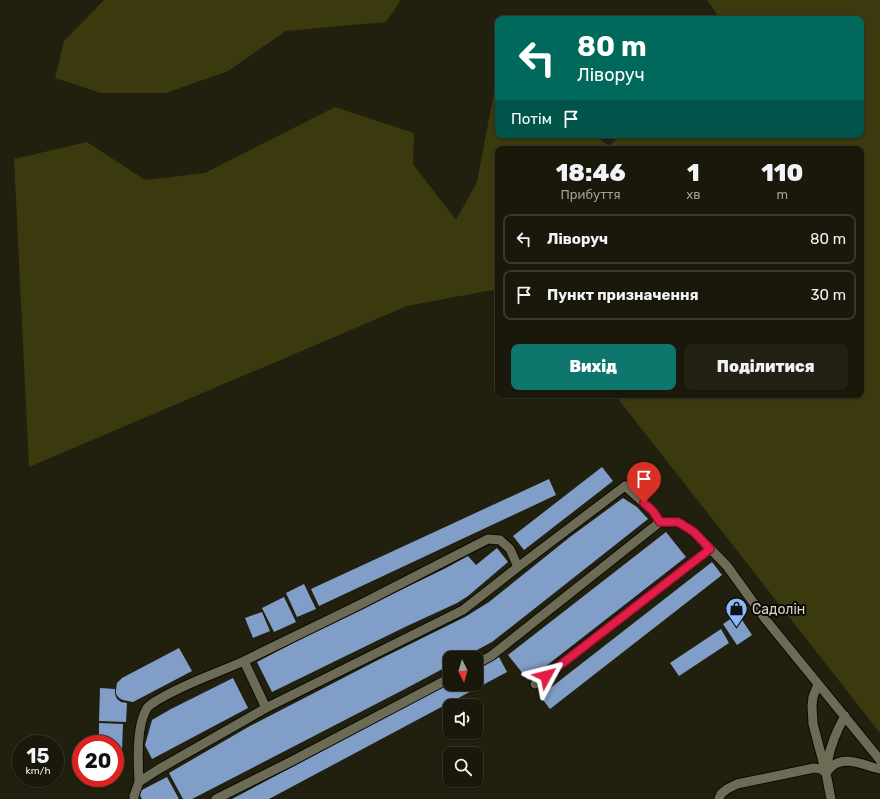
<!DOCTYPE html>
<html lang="uk">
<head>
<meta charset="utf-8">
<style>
  body { margin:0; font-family:Rubik,sans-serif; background:#222113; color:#f1f3f6; height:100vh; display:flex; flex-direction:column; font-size:15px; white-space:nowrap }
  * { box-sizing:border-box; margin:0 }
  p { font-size:13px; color:#9fa09c }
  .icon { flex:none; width:22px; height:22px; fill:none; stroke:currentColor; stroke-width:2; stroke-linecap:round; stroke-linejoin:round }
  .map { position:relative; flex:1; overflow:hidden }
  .details { position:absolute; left:495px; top:146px; width:369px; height:252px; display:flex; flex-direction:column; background:#19180a; border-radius:8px; box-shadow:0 1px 3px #0004,0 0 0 1px #37372b }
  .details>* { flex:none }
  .hud { position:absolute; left:495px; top:16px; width:369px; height:122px; border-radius:8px; box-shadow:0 1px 3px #0004,0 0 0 1px #37372b; background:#00695c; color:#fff; overflow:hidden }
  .needle { width:26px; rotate:175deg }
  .buttons { position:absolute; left:443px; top:651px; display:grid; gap:8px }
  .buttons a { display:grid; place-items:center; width:40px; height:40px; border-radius:8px; background:#19180a; box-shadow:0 1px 3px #0004,0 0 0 1px #37372b; font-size:20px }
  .speed { position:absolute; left:12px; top:735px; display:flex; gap:8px; font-size:20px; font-weight:700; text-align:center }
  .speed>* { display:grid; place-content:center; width:52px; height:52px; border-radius:50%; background:#19180a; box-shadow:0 1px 3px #0004,0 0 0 1px #37372b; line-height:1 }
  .speed small { font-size:10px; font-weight:400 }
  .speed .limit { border:6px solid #d22; background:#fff; color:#111 }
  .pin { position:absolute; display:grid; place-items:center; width:34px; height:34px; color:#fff; margin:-41px -17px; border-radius:50% 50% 50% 0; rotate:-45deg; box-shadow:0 0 4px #0007 }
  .pin .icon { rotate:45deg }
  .me { position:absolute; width:44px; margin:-22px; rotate:52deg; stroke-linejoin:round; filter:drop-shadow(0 0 3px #0008) }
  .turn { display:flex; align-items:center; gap:14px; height:84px; padding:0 16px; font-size:18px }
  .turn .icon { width:52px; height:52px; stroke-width:2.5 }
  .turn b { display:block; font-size:28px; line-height:34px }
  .then { display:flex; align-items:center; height:38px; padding:0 16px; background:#0003; gap:8px; font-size:15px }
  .eta { display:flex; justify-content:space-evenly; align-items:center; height:68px; text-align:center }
  .eta b { font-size:24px; font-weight:800; line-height:28px }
  .action { display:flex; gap:8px; margin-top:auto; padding:8px 16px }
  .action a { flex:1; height:46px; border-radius:8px; background:#0f766e; color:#fff; font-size:16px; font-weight:800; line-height:46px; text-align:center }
  .action a+a { background:#222113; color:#f1f3f6 }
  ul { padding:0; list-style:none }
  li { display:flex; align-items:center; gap:12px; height:50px; margin:0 8px 6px; padding:0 8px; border:2px solid #37372b; border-radius:8px }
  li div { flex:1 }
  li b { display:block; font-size:15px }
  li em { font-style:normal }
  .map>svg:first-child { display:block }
  .green { fill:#3b390e }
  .building { fill:#819ec8 }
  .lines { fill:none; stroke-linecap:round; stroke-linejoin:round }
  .lane-casing { stroke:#0b0a00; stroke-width:11 }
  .lane { stroke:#6c6b56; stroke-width:9 }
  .route-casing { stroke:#92132f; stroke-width:10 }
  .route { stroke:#e11d48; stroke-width:7 }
  .labels { text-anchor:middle; stroke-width:4; stroke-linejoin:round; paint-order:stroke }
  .poi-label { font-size:14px; fill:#d3d3c8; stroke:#0a0a04; text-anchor:start }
</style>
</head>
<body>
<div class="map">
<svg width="880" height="799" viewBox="0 0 880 799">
  <rect width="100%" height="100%" fill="#21200e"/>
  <path class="green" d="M104,0h297l-15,22 -100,9 -58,40 -62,22h-65l-46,-15 9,-37z
    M707,0h173v733l-265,-338h246v-246h-363v144l-6,-3 -85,16 -378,161 -15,-308 73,-17 58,38 60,-7 130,-66 79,26 -1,31 43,56 21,-38 21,-111v64h96l15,11 12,-11h240v-116h-141z"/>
  <path class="building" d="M602,467l11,14 -89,69 -11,-14z
    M549,479l7,16 -237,111 -8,-17z
    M623,498l14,9 11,12 -156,123 -30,16h-12v7l-47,25 -211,109h-9l-14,-26 81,-47 126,-65 89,-44 24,-15 81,-65z
    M666,532l20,25 -158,123 -20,-25z
    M497,548l11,14 -40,34 -11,7 -52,24 -133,65 -15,-30 61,-32 126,-61 24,-13 8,9z
    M712,562l10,13 -172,134 -10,-13z
    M304,584l12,25 -19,8 -11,-24z
    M284,597l12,25 -22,10 -12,-24z
    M262,612l8,19 -17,7 -8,-20z
    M738,614l14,21 -15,10 -14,-21z
    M721,629l8,14 -50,33 -9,-13z
    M179,648l13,23 -59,31 -10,-2 -4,-2 -3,-4v-4l1,-7 5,-5z
    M499,657l8,15 -238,127h-37l218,-116v1h26v-15z
    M233,678l15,30 -96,51 -7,-14 7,-25 19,-11z
    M100,688l15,1v5l2,5 4,3 6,1 -1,19 -27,-1z
    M99,723l24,1 -1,26h-7v-6h-16z
    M167,777l12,22h-37l-4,-7z"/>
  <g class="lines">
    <defs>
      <path id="lane" d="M518,567l-8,-18 -10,-9 -12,-1 -127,65 -117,57 22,47 197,-98 55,-43 107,-81 28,25 7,11h18l16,10 33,34 39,54 114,140
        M476,664l15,-8 169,-134
        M535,684l175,-135
        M818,684l-5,13 -1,9 1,18 13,49 5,26
        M826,769c3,-19 9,-36 19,-53
        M826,773c2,-2 4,-5 6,-7 14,-11 33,0 48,3
        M139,782c-1,-21 -3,-56 8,-74 2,-3 6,-5 9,-7 27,-17 59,-27 88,-40
        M134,799v-3l5,-14 20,-13 107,-61
        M216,799l74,-37 160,-84
        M719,799l2,-5 6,-5 10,-5 77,-16 7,1 5,4"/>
    </defs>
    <use href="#lane" class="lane-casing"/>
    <use href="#lane" class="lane"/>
  </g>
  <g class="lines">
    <defs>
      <path id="route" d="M546,676l164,-127 -16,-17 -16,-10h-18l-7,-11 -9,-8"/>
    </defs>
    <use href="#route" class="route-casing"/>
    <use href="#route" class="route"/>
  </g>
  <defs>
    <symbol id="shop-pin" viewBox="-11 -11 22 30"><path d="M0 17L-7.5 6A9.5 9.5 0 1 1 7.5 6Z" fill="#8cb9fc" stroke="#0a0a04"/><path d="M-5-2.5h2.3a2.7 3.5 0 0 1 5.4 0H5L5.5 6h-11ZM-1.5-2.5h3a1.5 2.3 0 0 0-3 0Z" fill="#111"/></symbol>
  </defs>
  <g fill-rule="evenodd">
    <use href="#shop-pin" x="724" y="596" width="25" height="34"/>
  </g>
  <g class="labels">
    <g class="poi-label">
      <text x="752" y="614">Садолін</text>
    </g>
  </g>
</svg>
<div class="buttons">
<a><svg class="needle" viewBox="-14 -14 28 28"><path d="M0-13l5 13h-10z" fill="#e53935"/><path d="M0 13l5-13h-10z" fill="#9fa09c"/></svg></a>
<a><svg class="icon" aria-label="sound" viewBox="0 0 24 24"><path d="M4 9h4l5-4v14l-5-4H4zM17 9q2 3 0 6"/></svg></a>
<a><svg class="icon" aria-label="search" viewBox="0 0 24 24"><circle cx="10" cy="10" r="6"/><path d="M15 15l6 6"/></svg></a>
</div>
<div class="speed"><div>15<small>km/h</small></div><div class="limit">20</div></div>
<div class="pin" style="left:644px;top:503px;background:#d93025"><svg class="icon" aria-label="arrive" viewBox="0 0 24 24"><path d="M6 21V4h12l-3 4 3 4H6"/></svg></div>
<svg class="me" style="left:546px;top:676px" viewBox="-20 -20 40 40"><path d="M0-17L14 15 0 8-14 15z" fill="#e11d48" stroke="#fff" stroke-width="4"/></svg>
<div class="hud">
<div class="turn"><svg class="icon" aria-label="left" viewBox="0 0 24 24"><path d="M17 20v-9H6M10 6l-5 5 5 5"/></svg><div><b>80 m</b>Ліворуч</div></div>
<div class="then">Потім<svg class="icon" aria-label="arrive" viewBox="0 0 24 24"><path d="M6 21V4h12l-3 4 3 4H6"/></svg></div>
</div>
<section class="details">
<div class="eta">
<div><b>18:46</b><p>Прибуття</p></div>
<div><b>1</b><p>хв</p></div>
<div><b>110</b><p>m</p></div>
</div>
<ul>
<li><svg class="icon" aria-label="left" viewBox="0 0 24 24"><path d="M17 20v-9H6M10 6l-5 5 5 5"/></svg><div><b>Ліворуч</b></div><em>80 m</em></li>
<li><svg class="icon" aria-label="arrive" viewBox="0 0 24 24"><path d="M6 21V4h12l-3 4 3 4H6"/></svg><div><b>Пункт призначення</b></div><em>30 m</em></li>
</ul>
<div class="action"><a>Вихід</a><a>Поділитися</a></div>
</section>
</div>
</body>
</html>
